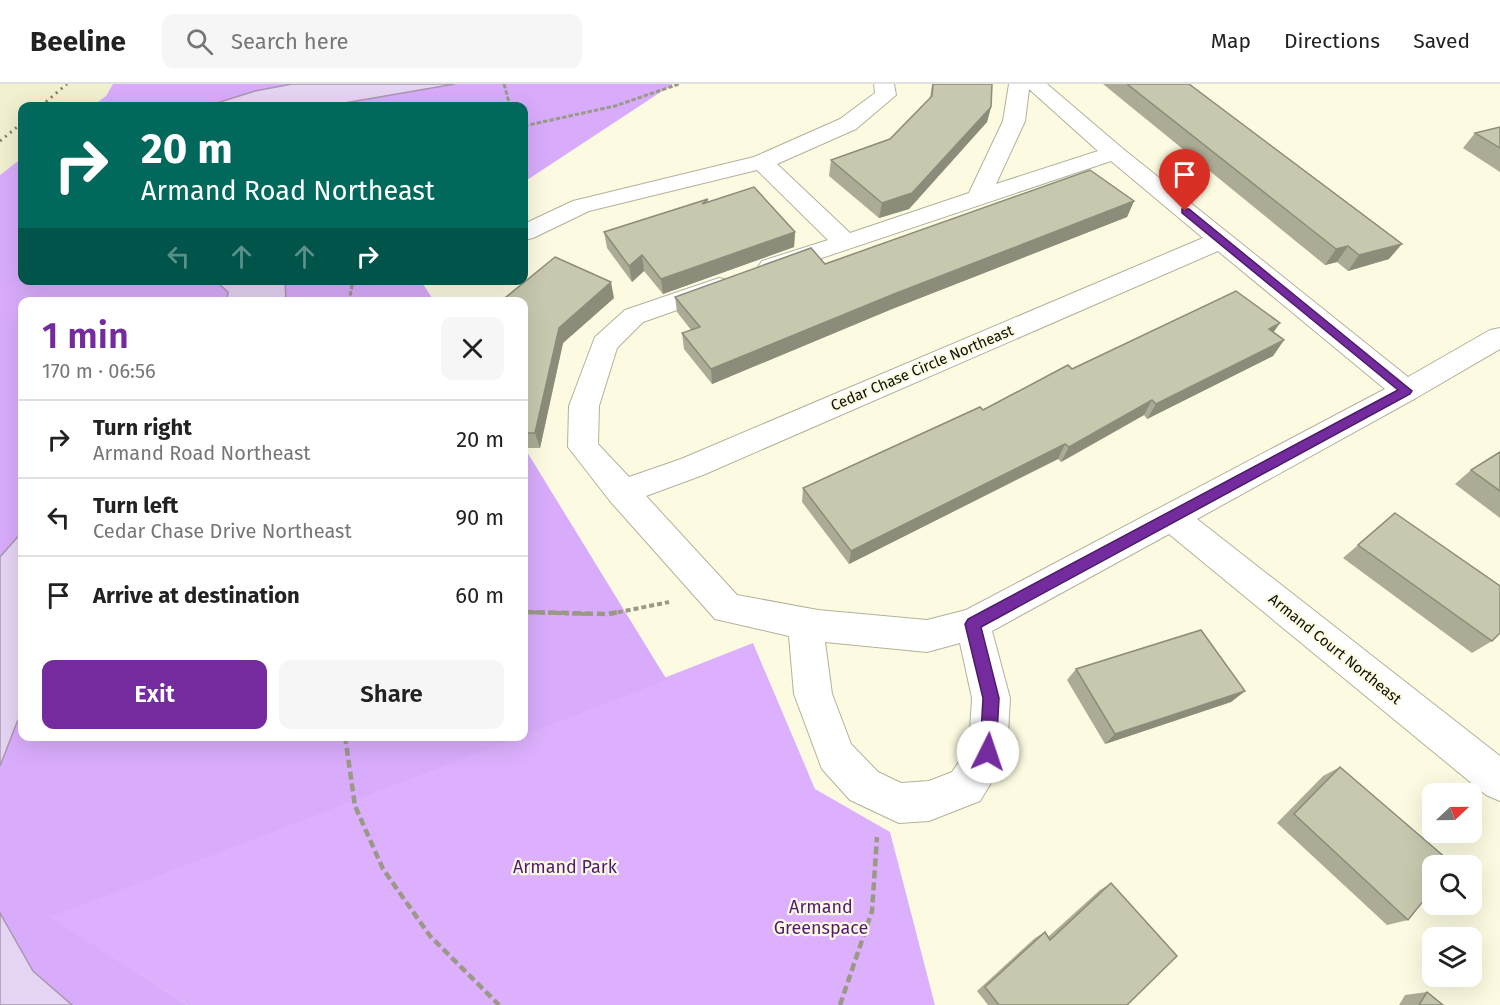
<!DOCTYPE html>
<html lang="en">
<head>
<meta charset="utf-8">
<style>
  body { margin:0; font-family:"Fira Sans",sans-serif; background:#f6f6f6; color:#222; height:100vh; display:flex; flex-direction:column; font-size:22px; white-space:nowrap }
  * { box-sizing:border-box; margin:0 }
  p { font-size:20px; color:#767676 }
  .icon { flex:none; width:33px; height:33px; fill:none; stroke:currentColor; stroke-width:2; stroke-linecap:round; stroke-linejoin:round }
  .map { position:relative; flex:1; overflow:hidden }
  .details { position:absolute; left:18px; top:213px; width:510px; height:444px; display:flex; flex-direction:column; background:#fff; border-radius:12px; box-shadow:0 6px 24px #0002 }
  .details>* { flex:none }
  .hud { position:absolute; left:18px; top:18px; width:510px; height:183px; border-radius:12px; box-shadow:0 6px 24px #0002; background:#00695c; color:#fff; overflow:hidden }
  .needle { width:39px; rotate:68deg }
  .fabs { position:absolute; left:1422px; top:699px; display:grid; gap:12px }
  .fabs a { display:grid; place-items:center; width:60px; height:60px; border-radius:12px; background:#fff; box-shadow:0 6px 24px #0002; font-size:30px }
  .pin { position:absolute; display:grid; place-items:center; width:51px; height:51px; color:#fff; margin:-62px -26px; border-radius:50% 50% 50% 0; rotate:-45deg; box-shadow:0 0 6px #0007 }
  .pin .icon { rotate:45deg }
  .me { position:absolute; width:66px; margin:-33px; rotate:4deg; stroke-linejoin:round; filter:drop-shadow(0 0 4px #0008) }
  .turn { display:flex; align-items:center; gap:21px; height:126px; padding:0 24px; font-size:27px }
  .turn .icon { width:78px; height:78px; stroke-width:2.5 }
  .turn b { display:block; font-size:42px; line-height:51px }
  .lanes { display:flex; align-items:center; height:57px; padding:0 24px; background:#0003; justify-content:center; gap:30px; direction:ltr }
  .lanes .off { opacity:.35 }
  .round { display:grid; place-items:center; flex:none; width:63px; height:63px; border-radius:12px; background:#f6f6f6 }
  .head { display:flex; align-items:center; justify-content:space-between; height:102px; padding:0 24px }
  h1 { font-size:36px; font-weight:600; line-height:45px; color:#742b9e }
  .button { display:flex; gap:12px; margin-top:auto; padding:12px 24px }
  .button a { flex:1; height:69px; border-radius:12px; background:#742b9e; color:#fff; font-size:24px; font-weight:600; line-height:69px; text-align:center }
  .button a+a { background:#f6f6f6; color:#222 }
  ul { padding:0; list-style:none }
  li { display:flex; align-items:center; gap:18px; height:78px; padding:0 24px; border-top:2px solid #e0e0e0 }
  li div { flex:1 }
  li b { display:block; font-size:22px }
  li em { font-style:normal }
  header { display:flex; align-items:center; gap:36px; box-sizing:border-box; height:84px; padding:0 30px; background:#fff; border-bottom:2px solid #e0e0e0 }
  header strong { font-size:28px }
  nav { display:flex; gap:33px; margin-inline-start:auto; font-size:21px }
  .search { width:420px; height:54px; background:#f6f6f6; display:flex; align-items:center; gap:15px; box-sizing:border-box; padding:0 21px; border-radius:12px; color:#767676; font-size:22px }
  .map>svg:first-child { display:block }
  .built { fill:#f1f0cf }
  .green { fill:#ddb0fe }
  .forest { fill:#d9acfb }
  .water { fill:#e6d4f4; stroke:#a699ad; stroke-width:1.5 }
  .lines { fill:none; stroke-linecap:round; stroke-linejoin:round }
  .street-casing { stroke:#b3b29a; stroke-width:2 }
  .path-far2 { stroke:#9a9986; stroke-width:3; stroke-dasharray:4.5 2; stroke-linecap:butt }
  .path-far1 { stroke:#9a9986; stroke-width:4; stroke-dasharray:5 3; stroke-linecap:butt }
  .path { stroke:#9a9986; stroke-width:4.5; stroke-dasharray:8 4; stroke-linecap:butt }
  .street { fill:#fff; fill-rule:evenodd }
  .rail { stroke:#828170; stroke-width:3; stroke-dasharray:2 4.5; stroke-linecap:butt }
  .wall { fill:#acac96 }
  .shaded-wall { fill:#8c8c7a }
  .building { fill:#c8c8af; stroke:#8c8c7a; stroke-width:1.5 }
  .route { fill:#742b9e; stroke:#4b1c67; stroke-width:1.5 }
  .labels { text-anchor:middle; stroke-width:4.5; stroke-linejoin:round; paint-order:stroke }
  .street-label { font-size:15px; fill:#111008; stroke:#fcfbe1 }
  .near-park-label { font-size:18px; fill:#531874; stroke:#fcfbe1 }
</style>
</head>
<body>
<header>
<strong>Beeline</strong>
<div class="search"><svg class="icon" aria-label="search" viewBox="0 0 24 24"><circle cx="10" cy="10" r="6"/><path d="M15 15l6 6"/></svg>Search here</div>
<nav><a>Map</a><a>Directions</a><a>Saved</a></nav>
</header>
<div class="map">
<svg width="1500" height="921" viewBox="0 0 1500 921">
  <rect width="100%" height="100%" fill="#fcfbe1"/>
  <path class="built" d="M0,0h113l-7,12 -14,10h-70v52l-22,17z"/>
  <path class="green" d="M753,559l62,146 75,43 45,173h-748l-137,-88 464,-180 10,-1v-3z"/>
  <path class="forest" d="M113,0h560l-149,98v-76h-432l14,-10z
    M22,74v122l399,1 13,20 -412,1v434l497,1 -468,180 136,88h-187v-830z
    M524,363l143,233 -143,55z"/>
  <path class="water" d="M292,0h163l-128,22h-120l48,-15z
    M216,197h69l1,20h-59l1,-9z
    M22,448v182l-5,8 -17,44v-209z
    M0,829l33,58 39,34h-72z"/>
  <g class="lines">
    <defs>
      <path id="street" d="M874,0h20l2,11 -40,34 -79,35 73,69 119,-40 34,-72 6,-37h38l75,64 286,229 82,-47 10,-2v21l-84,49 -219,121 303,237v45l-14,-6 -317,-261 -177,97 18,67 -3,54 -5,13 -22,36 -51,20 -30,2 -49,-23 -28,-31 -28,-75 -5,-58 -74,-17 -105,-118 -42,-54 1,-41 26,-69 30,-27 94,-32 9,2 4,6 -4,6 -85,30 -26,26 -18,58 -1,38 31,33 52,-18 522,-221 -92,-77 -340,114 -9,-2 -4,-6 4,-6 66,-21 -71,-70 -168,41 -56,27 -9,2v-16l49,-23 181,-44 86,-38 35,-26zM1029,5l69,62 -102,33 29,-63zM1218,167l167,138 -419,221 -39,10 -109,-10 -81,-15 -91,-99 57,-21zM825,558l102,10 33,-9 12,55 -3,49 -17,25 -23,9 -28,2 -23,-11 -27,-28 -19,-50z"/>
    </defs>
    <use href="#street" class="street-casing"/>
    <path class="path-far2" d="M504,0l6,22
      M524,42l91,-20 64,-22
      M349,218l4,-22"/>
    <path class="path-far1" d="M524,528l64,2
      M610,530l59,-12"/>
    <path class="path" d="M525,528l83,2 10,-2
      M345,652l10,70 28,63 47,67 69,69
      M840,921l32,-94 5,-74"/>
    <use href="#street" class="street"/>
    <path class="rail" d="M41,22l26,-22
      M0,57l22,-18"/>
  </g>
  <path class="wall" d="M932,0h60l-1,23 -4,15 -78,87 -30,9 -50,-42 2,-16 59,-21 40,-41z
    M1103,0h86l200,175 -41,12 -11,-9 -12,3z
    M1500,43v45l-37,-24 12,-15z
    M708,115v3l87,30 -1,15 -131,47 -19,-23 -12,11 -25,-34 -3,-16z
    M1134,117l-7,16 -235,92 -180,75 -28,-35 -2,-16 9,-3 -14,-18 -2,-15 150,-33z
    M614,214l-51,45 -23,105h-16v-146z
    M1274,249l10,7 -11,16 -126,63 -3,-4 -83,47 -3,-3 -209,105 -47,-62 1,-14 180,-78 89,-41z
    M1500,368v66l-45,-34 16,-14z
    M1395,429l97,128 -20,12 -129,-95z
    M1076,585l169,22 -14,11 -126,42 -38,-64z
    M1340,683l68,153 -21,5 -110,-102 46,-47z
    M1111,799l16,122h-139l-11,-14 58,-53 10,-6 3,5 52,-47z
    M1427,908l16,13h-44l6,-10z"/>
  <path class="shaded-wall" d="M991,23l-4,15 -78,87 -30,9 3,-15z
    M1134,117l-7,16 -235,92 -180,75 -1,-15 183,-75z
    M795,148l-1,15 -131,47 -2,-15z
    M1402,160l-13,15 -41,12 11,-16z
    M1348,162l-11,16 -12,3 11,-16z
    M642,171l2,16 -12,11 -3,-16z
    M611,198l3,16 -51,45 -23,105 -5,-15 24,-105z
    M1280,239l-11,16v-10z
    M1284,256l-11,16 -126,63 9,-15z
    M1152,316l-8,15 -83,47 8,-15z
    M1065,360l-7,15 -209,105 2,-13z
    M1245,607l-14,11 -126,42 10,-10z"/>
  <path class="building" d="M933,0h59l-1,23 -79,86 -30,10 -51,-43 59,-21 42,-43z
    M1127,0h62l213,160 -43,11 -11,-9 -12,3z
    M1500,43v21l-25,-15z
    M1090,86l44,31 -240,93 -183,75 -29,-36 18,-6 -25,-30 136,-49 14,16z
    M754,103l41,45 -134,47 -19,-24 -13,11 -25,-34 104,-33 -6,5z
    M555,173l56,25 -52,46 -24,105h-11v-131h-24z
    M1236,207l44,32 -11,6 15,11 -128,64 -4,-4 -83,47 -4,-3 -214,107 -48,-63 177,-81 3,3 85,-45 4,4z
    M1500,368v39l-29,-21z
    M1395,429l105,73v47l-8,8 -134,-96z
    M1201,546l44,61 -130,43 -39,-65z
    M1340,683l114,98 -1,1h-21v24l-24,30 -114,-106z
    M1111,799l66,73 -50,49h-128l-14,-18 60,-55 5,8z
    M1427,908l16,13h-24z"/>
  <path class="route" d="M1182,125h7l223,182 -2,3 -429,233 18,71 -3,54 -3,5 -5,3 -6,-3 -2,-5 3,-54 -18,-74 3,-5 430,-229 -216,-177z"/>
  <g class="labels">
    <g class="street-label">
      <text transform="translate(922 284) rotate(-23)" y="5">Cedar Chase Circle Northeast</text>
      <text transform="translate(1335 565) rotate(39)" y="5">Armand Court Northeast</text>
    </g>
    <g class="near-park-label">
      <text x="565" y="789">Armand Park</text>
      <text x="821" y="829">Armand<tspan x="821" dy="21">Greenspace</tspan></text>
    </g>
  </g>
</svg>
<div class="fabs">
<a><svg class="needle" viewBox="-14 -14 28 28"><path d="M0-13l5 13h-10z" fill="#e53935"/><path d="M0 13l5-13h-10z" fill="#767676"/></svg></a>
<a><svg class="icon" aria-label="search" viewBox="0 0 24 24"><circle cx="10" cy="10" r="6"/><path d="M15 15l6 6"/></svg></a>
<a><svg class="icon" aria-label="layers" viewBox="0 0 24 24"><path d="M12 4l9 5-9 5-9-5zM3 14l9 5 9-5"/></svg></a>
</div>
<div class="pin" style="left:1185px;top:127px;background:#d93025"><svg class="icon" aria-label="arrive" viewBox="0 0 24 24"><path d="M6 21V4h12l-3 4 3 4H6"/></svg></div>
<svg class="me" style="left:988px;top:668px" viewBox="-20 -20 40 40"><circle r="19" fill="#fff"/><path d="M0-13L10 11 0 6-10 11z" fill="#742b9e"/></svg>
<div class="hud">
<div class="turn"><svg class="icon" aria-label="right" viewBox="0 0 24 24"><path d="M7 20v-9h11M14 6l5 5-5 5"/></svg><div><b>20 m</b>Armand Road Northeast</div></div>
<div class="lanes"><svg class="icon off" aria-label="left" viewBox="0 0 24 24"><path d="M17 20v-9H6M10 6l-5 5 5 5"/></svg><svg class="icon off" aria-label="ahead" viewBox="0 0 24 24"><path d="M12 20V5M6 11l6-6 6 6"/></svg><svg class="icon off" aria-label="ahead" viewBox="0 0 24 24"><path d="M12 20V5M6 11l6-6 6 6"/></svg><svg class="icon" aria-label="right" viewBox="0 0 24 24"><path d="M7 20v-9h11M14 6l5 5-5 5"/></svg></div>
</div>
<section class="details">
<div class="head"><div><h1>1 min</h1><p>170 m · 06:56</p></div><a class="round"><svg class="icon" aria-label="close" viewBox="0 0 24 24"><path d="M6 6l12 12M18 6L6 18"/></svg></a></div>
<ul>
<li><svg class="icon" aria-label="right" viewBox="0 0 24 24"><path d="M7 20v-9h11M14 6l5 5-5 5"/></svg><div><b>Turn right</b><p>Armand Road Northeast</p></div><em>20 m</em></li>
<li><svg class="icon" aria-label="left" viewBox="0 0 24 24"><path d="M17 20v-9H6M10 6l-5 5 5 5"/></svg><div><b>Turn left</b><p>Cedar Chase Drive Northeast</p></div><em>90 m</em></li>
<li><svg class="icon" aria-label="arrive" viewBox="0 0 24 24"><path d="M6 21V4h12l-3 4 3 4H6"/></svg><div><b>Arrive at destination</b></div><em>60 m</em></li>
</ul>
<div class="button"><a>Exit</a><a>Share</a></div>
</section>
</div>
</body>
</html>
